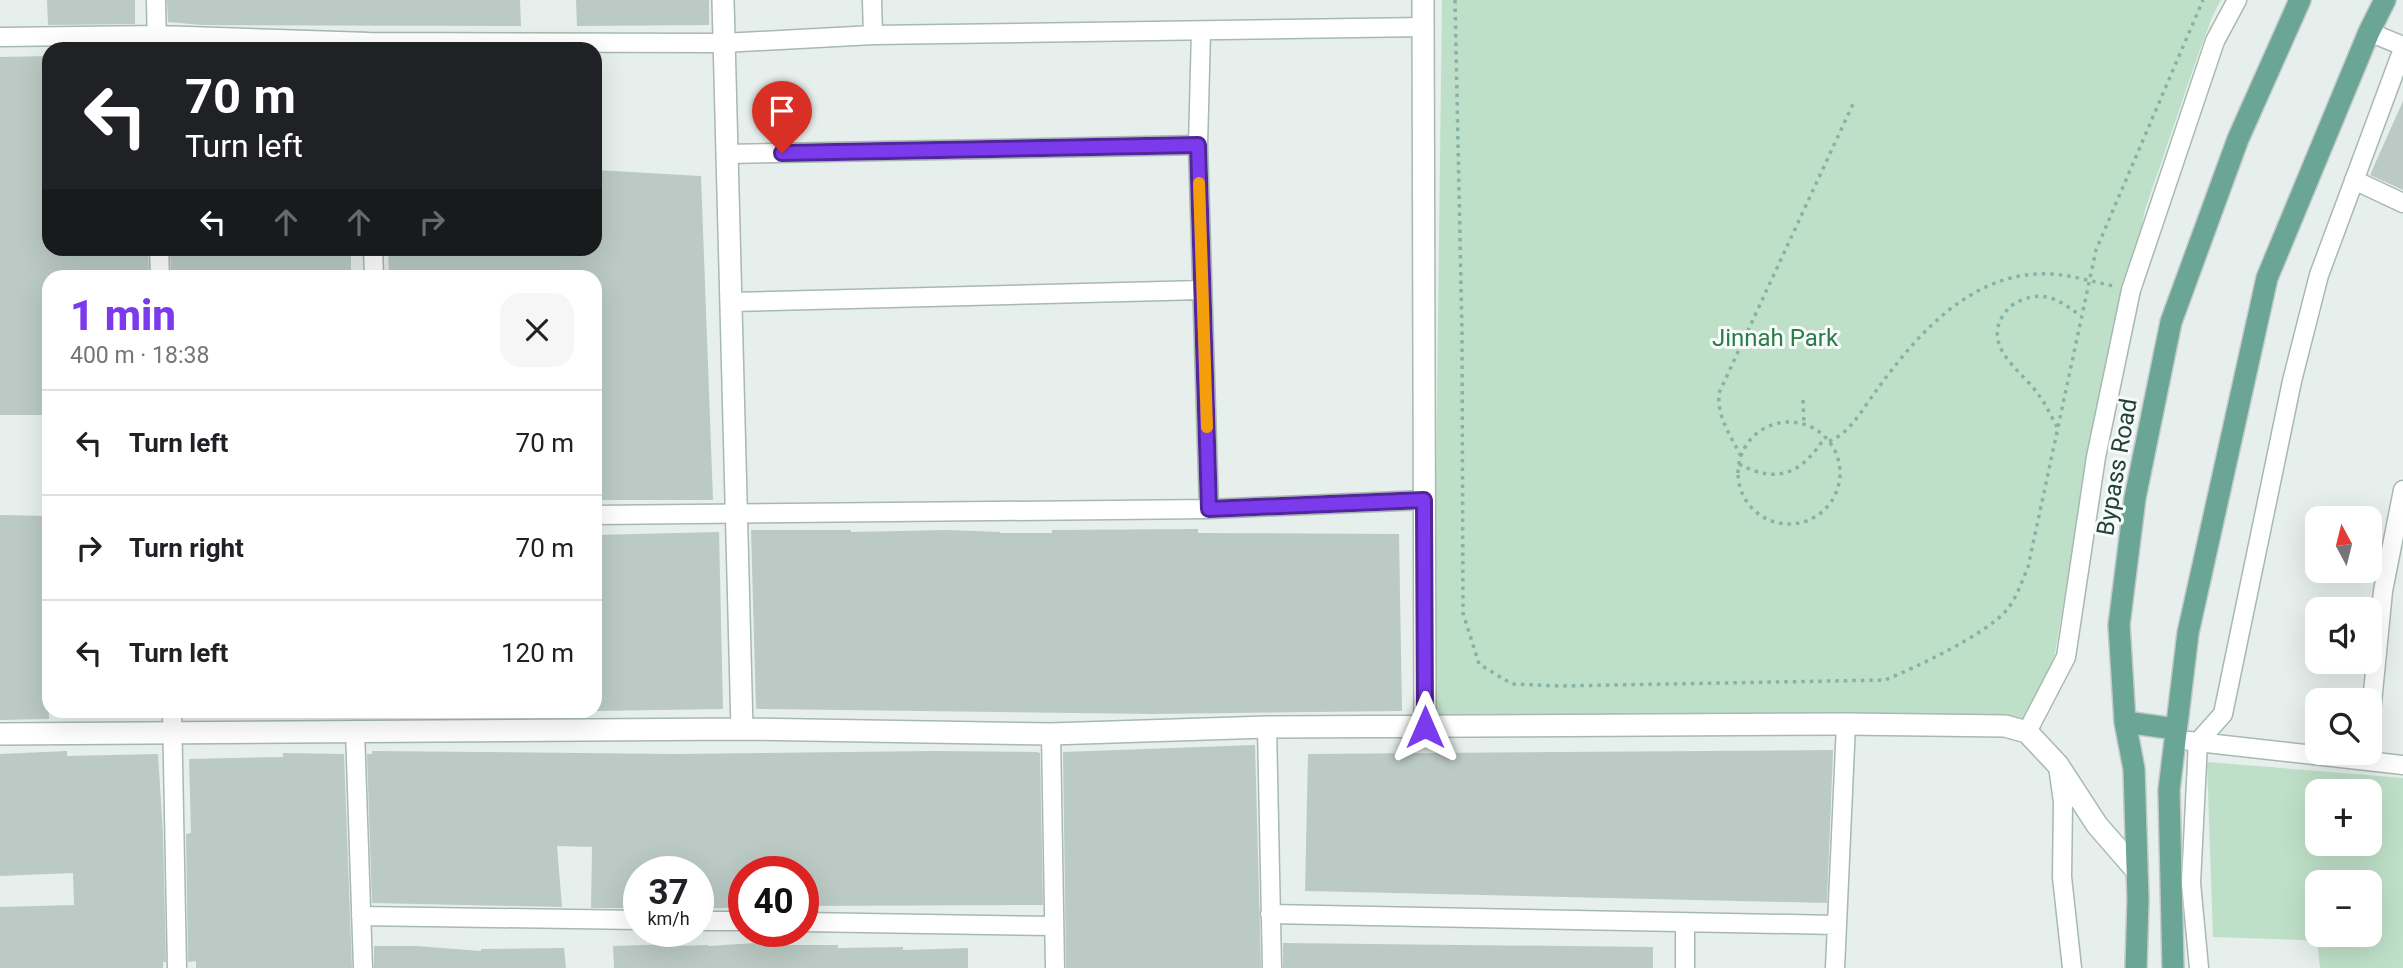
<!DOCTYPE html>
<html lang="en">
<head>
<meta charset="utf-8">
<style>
  body { margin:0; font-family:Roboto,sans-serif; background:#f6f6f6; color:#202124; height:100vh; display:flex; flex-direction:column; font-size:26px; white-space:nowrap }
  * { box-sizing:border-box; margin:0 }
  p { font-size:23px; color:#757577 }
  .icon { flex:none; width:38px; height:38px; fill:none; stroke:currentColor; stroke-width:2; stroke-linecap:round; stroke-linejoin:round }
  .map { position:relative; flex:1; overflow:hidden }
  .side { position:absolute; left:42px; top:270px; width:560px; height:448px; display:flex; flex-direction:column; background:#fff; border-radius:21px; box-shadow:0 7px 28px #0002 }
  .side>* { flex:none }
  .banner { position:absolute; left:42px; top:42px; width:560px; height:214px; border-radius:21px; box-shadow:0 7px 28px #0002; background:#202124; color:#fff; overflow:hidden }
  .needle { width:46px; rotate:353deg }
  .fabs { position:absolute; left:2305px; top:506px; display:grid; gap:14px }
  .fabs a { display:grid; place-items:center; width:77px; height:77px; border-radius:14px; background:#fff; box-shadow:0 7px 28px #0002; font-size:35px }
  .speed { position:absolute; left:623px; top:856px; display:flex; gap:14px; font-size:35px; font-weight:700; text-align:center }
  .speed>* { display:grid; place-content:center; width:91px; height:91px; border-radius:50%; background:#fff; box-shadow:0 7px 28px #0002; line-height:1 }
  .speed small { font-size:18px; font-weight:400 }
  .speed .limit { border:10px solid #d22; background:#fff; color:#111 }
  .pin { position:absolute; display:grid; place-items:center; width:60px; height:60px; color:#fff; margin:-72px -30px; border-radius:50% 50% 50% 0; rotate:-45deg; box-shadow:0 0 7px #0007 }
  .pin .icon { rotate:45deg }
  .me { position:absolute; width:77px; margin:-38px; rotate:0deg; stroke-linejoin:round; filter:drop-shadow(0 0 5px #0008) }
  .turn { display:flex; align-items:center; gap:24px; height:147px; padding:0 28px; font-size:32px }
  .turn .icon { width:91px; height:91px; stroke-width:2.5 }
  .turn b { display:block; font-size:49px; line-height:60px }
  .lanes { display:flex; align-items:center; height:66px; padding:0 28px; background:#0003; justify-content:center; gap:35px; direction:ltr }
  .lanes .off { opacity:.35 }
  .round { display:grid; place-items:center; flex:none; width:74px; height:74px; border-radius:21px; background:#f6f6f6 }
  .summary { display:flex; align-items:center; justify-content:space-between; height:119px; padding:0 28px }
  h1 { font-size:42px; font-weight:800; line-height:52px; color:#7c3aed }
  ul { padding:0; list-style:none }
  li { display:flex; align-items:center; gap:21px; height:105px; padding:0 28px; border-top:2px solid #e0e0e0 }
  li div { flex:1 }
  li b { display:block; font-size:26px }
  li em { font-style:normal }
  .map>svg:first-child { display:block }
  .green { fill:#bfe0c8; fill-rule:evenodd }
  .building { fill:#bbcac4 }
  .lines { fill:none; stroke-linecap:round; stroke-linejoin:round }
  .minor-casing { stroke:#a8b8b2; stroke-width:21 }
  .tertiary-casing { stroke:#a8b8b2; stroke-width:24 }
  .primary-casing { stroke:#c2cac8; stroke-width:24 }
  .path { stroke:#86b3a5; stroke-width:3.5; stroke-dasharray:3.5 5; stroke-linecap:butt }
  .minor { stroke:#fff; stroke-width:18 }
  .tertiary { stroke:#fff; stroke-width:21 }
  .primary { stroke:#6aa596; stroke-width:21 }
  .route-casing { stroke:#51269a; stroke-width:18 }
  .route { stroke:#7c3aed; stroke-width:12 }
  .slow { stroke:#f59e0b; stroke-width:12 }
  .labels { text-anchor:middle; stroke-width:6; stroke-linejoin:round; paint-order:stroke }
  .park-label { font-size:24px; fill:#2d7a4b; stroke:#f7fbf9 }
  .street-label { font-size:24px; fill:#24423a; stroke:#f7fbf9 }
</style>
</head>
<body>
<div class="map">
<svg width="2403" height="968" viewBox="0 0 2403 968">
  <rect width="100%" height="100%" fill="#e6efeb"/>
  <path class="green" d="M1442,0h779l-8,15 -15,40 -53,155 -49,247 -10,12 -42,250 -611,-4z
    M2207,762l196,16v190h-83l-3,-25 -14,-3 -90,-3zM2317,791h53v53h-53zM2317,882h53v52h-53z"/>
  <path class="building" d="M47,0h88v24l-87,1z
    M167,0h353l1,26 -319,-1 -34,-3z
    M576,0h133v25l-132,1z
    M49,56v192h99l1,28h-100v139h-49v-358z
    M2403,101v89l-33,-15z
    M595,170l106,6 12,324h-118v-224h-206l-1,-28h207z
    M170,248h181v28h-180z
    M0,515l49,1v203l-49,1z
    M1198,529v4l201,1 3,177 -249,3 -397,-5 -5,-179h100v2l96,-2 53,2v1h52v-3z
    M719,532l4,177 -128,2v-176z
    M1255,745l6,223h-195l-3,-216z
    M1833,750l-6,153 -522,-12 3,-137z
    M67,751v5l91,-2 5,80 3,128h-3v6h-163v-61l74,-2 -1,-32 -73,3v-122z
    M372,751l303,3 258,-3 104,1 3,1 3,152 -240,1v-34h-59v35l-46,2v-37h-59v36h-48l1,-61 -35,-1 5,61 -190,-4 -5,-149h5z
    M283,753l61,1 8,214h-156v-7l-8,1 -2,-128 5,-1 -2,-74 94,-2z
    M774,942v3h64v3l65,-1v3l65,-2v20h-354l-1,-22 62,-2v2l33,-1v1z
    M1283,943l370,4v21h-370z
    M374,946h42l65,5v-2l83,-1 2,20h-192z"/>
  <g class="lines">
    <defs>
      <path id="minor" d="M156,0l1,49
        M872,0l1,35
        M1201,31l-3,114 11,364
        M2369,32l34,14
        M0,37l157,-2 212,7 355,1 149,-8 550,-8
        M727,154l471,-9
        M2354,180l49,23
        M159,248l1,28
        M373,248l1,28
        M731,302l471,-12
        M595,515l614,-6 215,-9
        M172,710l5,258
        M2370,723l13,-132 20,-101
        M1267,727l5,241
        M355,730l8,238
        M2027,732l39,-75 30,-200 35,-167 84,-249 22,-41
        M1051,734l4,234
        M2189,741l214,24
        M2058,766l5,36 -1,75 10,91
        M1270,914l567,11 -2,43
        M361,916l278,4
        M698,921h46
        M803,922l250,4
        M1837,925l9,-201
        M1685,968v-45
        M2199,968l-8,-85 7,-141 25,-28 69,-333 27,-106 84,-226"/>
      <path id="tertiary" d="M723,0l19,729
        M1423,0l2,727
        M0,734l742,-5 309,5 216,-7 579,-3 159,2 22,6 31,33 39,60 40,46"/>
      <path id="primary" d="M2125,722l51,7
        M2136,968l2,-69 -4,-130 -9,-47 -6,-97 16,-127 36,-176 67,-183 62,-139
        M2173,968l-4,-178 19,-157 79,-355 102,-246 16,-32"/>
    </defs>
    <use href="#minor" class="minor-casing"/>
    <use href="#tertiary" class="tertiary-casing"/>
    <use href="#primary" class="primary-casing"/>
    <path class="path" d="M1455,0l7,333 1,280 16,51 33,20 48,2 325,-6c32,-13 97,-44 120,-68 11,-12 17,-31 23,-45l68,-317 107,-250
      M1803,400l1,24
      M1738 473a51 51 0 1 1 102 0a51 51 0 1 1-102 0Z
      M2057,427c-6,-11 -11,-23 -19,-33 -16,-23 -54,-45 -36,-77 5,-8 11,-14 20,-17 24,-10 40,2 59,16
      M1829,441c21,-7 34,-33 47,-50 42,-58 97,-121 175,-117 21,1 42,8 63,12
      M1741,456c-11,-21 -24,-39 -22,-63l134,-289
      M1739,464c39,21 63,9 86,-27"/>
    <use href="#minor" class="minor"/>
    <use href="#tertiary" class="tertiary"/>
    <use href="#primary" class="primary"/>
  </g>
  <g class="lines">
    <defs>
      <path id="route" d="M782,153l416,-8 11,364 215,-9 1,227"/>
    </defs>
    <use href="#route" class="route-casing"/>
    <use href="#route" class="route"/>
    <path class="slow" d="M1199,183l8,244"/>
  </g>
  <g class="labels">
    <g class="park-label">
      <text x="1775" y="346">Jinnah Park</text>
    </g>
    <g class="street-label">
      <text transform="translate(2117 467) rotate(-80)" y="8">Bypass Road</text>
    </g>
  </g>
</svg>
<div class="fabs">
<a><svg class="needle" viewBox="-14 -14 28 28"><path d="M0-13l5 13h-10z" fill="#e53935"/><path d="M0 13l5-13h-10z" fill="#757577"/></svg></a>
<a><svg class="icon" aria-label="sound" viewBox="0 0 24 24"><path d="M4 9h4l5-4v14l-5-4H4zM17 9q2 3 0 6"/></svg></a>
<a><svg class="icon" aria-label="search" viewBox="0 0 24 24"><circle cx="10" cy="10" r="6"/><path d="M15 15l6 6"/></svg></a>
<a>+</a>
<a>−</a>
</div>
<div class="speed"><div>37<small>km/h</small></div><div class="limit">40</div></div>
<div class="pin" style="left:782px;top:153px;background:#d93025"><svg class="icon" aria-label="arrive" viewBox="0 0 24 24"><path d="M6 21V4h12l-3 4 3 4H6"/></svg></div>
<svg class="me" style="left:1425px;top:727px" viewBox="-20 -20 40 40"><path d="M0-17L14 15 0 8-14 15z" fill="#7c3aed" stroke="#fff" stroke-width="4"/></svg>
<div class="banner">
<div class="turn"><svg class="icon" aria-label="left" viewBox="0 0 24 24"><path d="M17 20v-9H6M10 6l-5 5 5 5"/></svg><div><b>70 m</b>Turn left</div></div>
<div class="lanes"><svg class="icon" aria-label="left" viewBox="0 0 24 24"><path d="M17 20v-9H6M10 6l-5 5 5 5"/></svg><svg class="icon off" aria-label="ahead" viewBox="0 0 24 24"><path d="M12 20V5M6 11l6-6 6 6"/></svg><svg class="icon off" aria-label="ahead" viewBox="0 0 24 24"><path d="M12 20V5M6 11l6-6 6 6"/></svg><svg class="icon off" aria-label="right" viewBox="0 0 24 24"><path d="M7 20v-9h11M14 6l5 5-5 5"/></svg></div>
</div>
<section class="side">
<div class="summary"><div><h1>1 min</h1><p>400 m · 18:38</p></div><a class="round"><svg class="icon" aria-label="close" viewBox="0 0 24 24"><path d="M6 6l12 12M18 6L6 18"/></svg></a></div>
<ul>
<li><svg class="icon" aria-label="left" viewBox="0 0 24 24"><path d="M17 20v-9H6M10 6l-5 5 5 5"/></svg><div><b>Turn left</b></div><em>70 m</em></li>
<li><svg class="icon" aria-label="right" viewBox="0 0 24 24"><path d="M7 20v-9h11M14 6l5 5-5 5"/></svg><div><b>Turn right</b></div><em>70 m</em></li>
<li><svg class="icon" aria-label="left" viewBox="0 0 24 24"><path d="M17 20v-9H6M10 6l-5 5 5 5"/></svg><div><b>Turn left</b></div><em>120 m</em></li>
</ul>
</section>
</div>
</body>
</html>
